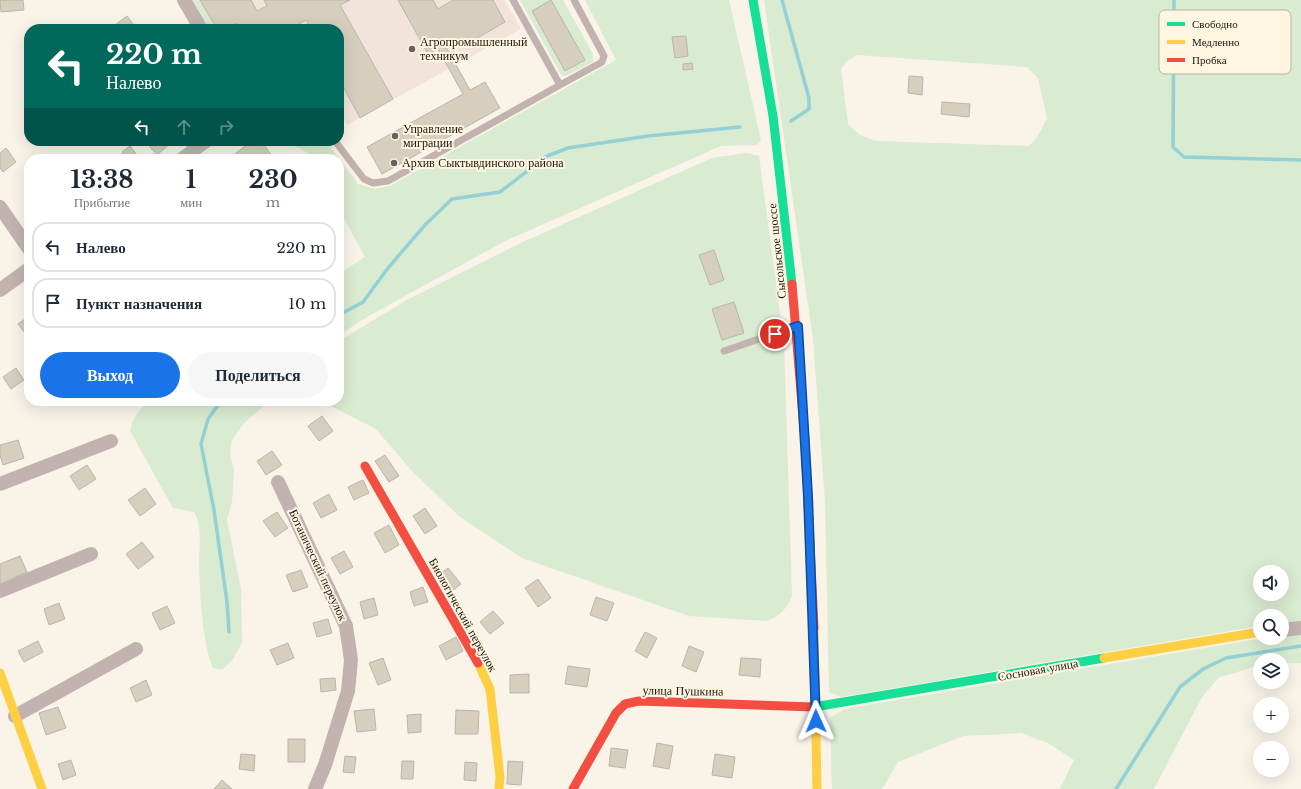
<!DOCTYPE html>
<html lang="ru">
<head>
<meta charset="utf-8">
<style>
  body { margin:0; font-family:"Libre Baskerville",serif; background:#f6f6f7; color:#1f2937; height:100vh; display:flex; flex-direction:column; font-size:15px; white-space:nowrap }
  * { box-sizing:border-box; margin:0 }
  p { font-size:13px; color:#747a83 }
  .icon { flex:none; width:22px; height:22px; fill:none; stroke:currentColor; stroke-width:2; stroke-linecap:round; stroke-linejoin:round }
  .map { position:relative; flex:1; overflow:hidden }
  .sheet { position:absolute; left:24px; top:154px; width:320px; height:252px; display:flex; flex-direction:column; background:#fff; border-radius:16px; box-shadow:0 4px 16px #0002 }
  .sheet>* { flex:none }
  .guide { position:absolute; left:24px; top:24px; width:320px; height:122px; border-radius:16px; box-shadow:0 4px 16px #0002; background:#00695c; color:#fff; overflow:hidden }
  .fabs { position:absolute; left:1253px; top:565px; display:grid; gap:8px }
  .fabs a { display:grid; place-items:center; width:36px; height:36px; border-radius:50%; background:#fff; box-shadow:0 4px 16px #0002; font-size:20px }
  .pin { position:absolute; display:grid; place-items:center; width:34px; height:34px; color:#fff; margin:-17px; border:2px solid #fff; border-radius:50%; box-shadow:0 1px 4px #0007 }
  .me { position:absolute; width:44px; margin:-22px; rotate:359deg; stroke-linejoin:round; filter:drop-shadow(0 0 3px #0008) }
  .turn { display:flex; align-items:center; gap:14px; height:84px; padding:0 16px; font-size:18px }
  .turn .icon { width:52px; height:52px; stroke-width:2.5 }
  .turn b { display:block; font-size:28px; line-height:34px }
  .lanes { display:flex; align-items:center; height:38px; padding:0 16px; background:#0003; justify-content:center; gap:20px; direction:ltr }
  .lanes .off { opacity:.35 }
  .eta { display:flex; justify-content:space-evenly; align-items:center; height:68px; text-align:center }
  .eta b { font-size:24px; font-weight:800; line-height:28px }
  .cta { display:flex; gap:8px; margin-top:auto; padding:8px 16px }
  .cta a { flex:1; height:46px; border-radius:24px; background:#1a73e8; color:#fff; font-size:16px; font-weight:800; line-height:46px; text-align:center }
  .cta a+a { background:#f6f6f7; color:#1f2937 }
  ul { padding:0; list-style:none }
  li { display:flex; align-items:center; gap:12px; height:50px; margin:0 8px 6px; padding:0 8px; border:2px solid #e0e1e3; border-radius:16px }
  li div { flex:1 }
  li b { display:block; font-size:15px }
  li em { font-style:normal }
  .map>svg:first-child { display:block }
  .education { fill:#f2e4db }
  .green { fill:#d9ebd0; fill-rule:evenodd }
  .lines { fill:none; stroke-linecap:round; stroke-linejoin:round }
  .stream { stroke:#94d1d6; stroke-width:3.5 }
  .building { fill:#d6cfbe; stroke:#bab5ad }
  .lane { stroke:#c2b3b0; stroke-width:7 }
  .street { stroke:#c2b3b0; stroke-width:14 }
  .fast { stroke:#16e098; stroke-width:9 }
  .slow { stroke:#ffcf43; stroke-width:9 }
  .jam { stroke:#f24e42; stroke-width:9 }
  .route-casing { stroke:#114b97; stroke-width:10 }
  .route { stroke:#1a73e8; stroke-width:7 }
  .poi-dot { fill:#67635b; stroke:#fff6e2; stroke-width:1.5 }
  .labels { text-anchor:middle; stroke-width:4; stroke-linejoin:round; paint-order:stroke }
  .poi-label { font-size:12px; fill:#19160f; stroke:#fff6e2; text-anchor:start }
  .street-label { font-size:12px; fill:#19160f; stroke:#fff6e2 }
  .key { fill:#fff6e2; stroke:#bab3a3; stroke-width:1 }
  .key-label { font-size:11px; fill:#19160f }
</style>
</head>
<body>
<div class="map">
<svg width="1301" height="789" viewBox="0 0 1301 789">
  <rect width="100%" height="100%" fill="#f9f3e8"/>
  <path class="education" d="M200,0h305l16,29 -174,96 -8,-15v-81h-122z"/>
  <path class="green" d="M190,0h10l17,29h-10z
    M520,0h43l30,54v8l-27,14h-4z
    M585,0h144l32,140 -4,5 -36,1 -218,96 -136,75 -28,18v-61l26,-17 -26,-48v-50h-27l-2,-5 -25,-13h41l32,43 17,5 15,-3 226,-126z
    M764,0h537v622l-19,1v-7h-22v10l-419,71 -12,-5 -4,-191 -12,-162zM857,55l170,12 11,11 9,40 -9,18 -9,10 -153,-5 -16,-6 -12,-11 -7,-55 5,-7zM1260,572h22v22h-22z
    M746,153l13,3 25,186 8,254c-6,13 -11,20 -25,25l-78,-5 -167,-58 -62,-41 -48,-46 -36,-42 -55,-28h18v-60l68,-41 118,-59 187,-83z
    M150,401h120l-25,21 -13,18 -2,14 4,16 -2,32 -5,18 14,69 1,54 -11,19 -9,8 -9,-2c-11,-25 -13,-76 -14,-104 0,-17 4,-37 -5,-52l-21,-4 -43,-77c3,-14 9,-22 20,-30z
    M1301,634v29h-19v-3h-22v5l-42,13 -16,19 -48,92h-94l14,-29 -26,-17 -27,-10 -58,3 -65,26 -16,27h-50l-2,-71 14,-9 420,-71h18v-2z"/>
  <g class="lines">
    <path class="stream" d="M782,0l27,98v11l-18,12
      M1174,0l-1,147 11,10 117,3
      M339,315l24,-13 25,-34 37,-43 27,-26 48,-7 47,-36 21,-8 80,-12 92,-9
      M221,401l-13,18 -7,25 13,66 13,92 2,30
      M1116,789l64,-102 23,-18 23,-11 75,-12"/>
  </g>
  <path class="building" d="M0,0h23l1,10 -23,2z
    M200,0h51l6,11 10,-5 -3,-6h86l-10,5 53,94 -33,19 -21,-39v-50h-28l-5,-9 -16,9h-50l-4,-6 -11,6h-8z
    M398,0h35l5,9 15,-9h40l12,22 -45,26 -5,-9 -10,6 25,45 15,-8 15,26 -118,66 -15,-27 96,-53 -25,-45 -10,5z
    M551,0l34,60 -20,11 -33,-60z
    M127,16l9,12 -25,1v-1z
    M686,36l2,20 -13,2 -3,-21z
    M692,63l1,6 -10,1v-6z
    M909,76l14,1 -1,18 -14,-2z
    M942,102l28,2 -1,13 -28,-3z
    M145,141h28l-16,14z
    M252,141h9l11,15 -3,3h-28l-5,-6z
    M130,146l10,13h-13l-5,-7z
    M6,148l10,14 -13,10 -3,-4v-15z
    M29,204v9l-4,-6z
    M714,250l10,30 -14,5 -11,-30z
    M734,302l10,31 -22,7 -10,-31z
    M29,316v22l-11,-14z
    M16,368l8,12 -13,9 -8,-12z
    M322,416l11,15 -14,10 -11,-15z
    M18,440l6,18 -21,7 -3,-10v-10z
    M272,451l10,14 -16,10 -9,-14z
    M385,455l14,21 -10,6 -14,-21z
    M87,465l9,14 -17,11 -9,-14z
    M363,480l6,13 -15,7 -6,-13z
    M145,488l11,16 -16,12 -12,-16z
    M329,494l8,16 -16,8 -8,-15z
    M425,508l12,18 -12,8 -12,-18z
    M277,512l11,16 -13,9 -12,-16z
    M389,525l10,20 -14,8 -11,-20z
    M142,542l12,15 -16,12 -12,-15z
    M344,551l9,16 -13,7 -9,-16z
    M20,556l7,16 -12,5 1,3 -16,7v-23z
    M448,568l13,16 -9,7 -12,-17z
    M301,570l7,17 -15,5 -7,-17z
    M538,579l13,19 -13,9 -13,-19z
    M423,587l5,15 -14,4 -4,-14z
    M596,597l18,6 -7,18 -17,-6z
    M374,598l4,17 -14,4 -4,-17z
    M59,603l6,16 -16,6 -5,-16z
    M167,606l8,17 -15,7 -8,-17z
    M493,611l11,12 -14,11 -10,-12z
    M328,619l4,14 -15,4 -4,-14z
    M645,632l12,6 -10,20 -12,-7z
    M456,637l7,14 -17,9 -7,-14z
    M38,641l5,11 -19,10 -6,-11z
    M288,643l6,15 -17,7 -7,-15z
    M689,646l15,6 -8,20 -14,-6z
    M383,658l8,22 -13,5 -9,-22z
    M741,658l20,1 -1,18 -21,-2z
    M568,666l22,3 -3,18 -22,-3z
    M529,674v19h-19v-18z
    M335,678l1,12 -15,2 -1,-13z
    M146,680l6,15 -16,7 -6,-14z
    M58,707l8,21 -20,7 -7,-22z
    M374,709l2,21 -19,2 -3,-21z
    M456,710l23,1 -1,23h-23z
    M421,714v18l-13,1 -1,-18z
    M288,739h17v23h-17z
    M657,743l16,3 -4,23 -16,-3z
    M611,748l17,2 -3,18 -16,-2z
    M241,754l14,1 -1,16 -15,-2z
    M715,754l20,3 -3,21 -20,-3z
    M345,756l11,1 -2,16 -11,-1z
    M71,760l5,15 -13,5 -5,-16z
    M402,761h12l-1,18h-12z
    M508,761l15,1 -2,23 -14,-1z
    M465,762l12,1 -1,18 -12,-1z
    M222,780l10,9h-18z"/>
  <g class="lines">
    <path class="lane" d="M560,85l42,-23 2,-6 -30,-56
      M335,141l29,38 9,4 15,-2 172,-96 -47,-85
      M724,351l70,-24"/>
    <path class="street" d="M184,0l17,29
      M182,159l24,-18
      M0,207l29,42
      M0,290l29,-21
      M278,482l68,144 5,34 -3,31 -23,74 -10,24
      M0,484l111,-43
      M0,591l91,-37
      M1282,630l19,-2
      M15,716l121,-67"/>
    <path class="fast" d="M753,0l20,116 19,168
      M814,707l290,-49"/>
    <path class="slow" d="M814,628l3,161
      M1104,658l156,-26
      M478,663l12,26 10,88 -1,12
      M0,673l42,116"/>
    <path class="jam" d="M792,284l13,156 9,188
      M365,466l113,197
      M573,789l43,-76 9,-9 14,-3 175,6"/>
  </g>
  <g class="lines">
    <defs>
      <path id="route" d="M775,334l23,-8 10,170 8,225"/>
    </defs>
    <use href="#route" class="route-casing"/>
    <use href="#route" class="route"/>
  </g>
  <g class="poi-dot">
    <circle cx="412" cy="49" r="4"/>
    <circle cx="395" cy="136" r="4"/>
    <circle cx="394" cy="163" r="4"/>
  </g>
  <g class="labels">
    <g class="poi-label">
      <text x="420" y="46">Агропромышленный<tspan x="420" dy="14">техникум</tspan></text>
      <text x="403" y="133">Управление<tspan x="403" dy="14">миграции</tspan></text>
      <text x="402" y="167">Архив Сыктывдинского района</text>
    </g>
    <g class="street-label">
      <text transform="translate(777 251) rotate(-96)" y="4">Сысольское шоссе</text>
      <text transform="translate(318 565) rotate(65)" y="4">Ботанический переулок</text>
      <text transform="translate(463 615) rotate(61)" y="4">Биологический переулок</text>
      <text transform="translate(1038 670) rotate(-10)" y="4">Сосновая улица</text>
      <text transform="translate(683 691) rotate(1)" y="4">улица Пушкина</text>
    </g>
  </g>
  <rect x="1159" y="10" width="132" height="64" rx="6" class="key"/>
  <rect x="1167" y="22" width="18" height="4" fill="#16e098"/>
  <rect x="1167" y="40" width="18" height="4" fill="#ffcf43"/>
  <rect x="1167" y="58" width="18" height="4" fill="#f24e42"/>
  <g class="key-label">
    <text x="1192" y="28">Свободно</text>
    <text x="1192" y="46">Медленно</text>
    <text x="1192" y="64">Пробка</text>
  </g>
</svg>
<div class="fabs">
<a><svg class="icon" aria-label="sound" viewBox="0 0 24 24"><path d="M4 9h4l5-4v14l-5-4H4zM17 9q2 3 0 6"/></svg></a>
<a><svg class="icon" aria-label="search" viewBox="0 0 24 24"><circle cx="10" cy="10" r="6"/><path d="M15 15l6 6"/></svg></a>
<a><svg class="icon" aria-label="layers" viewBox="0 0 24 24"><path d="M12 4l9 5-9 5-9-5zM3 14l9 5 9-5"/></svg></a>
<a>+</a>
<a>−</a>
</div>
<div class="pin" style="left:775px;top:334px;background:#d93025"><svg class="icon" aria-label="arrive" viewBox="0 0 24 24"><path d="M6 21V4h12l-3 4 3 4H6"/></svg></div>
<svg class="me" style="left:816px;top:721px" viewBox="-20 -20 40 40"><path d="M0-17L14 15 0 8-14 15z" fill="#1a73e8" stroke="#fff" stroke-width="4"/></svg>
<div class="guide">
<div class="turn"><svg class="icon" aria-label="left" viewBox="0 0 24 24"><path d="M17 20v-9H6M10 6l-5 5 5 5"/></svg><div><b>220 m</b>Налево</div></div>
<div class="lanes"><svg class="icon" aria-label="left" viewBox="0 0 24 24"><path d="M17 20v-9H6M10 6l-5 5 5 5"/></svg><svg class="icon off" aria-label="ahead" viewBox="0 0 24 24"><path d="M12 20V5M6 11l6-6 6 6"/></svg><svg class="icon off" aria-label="right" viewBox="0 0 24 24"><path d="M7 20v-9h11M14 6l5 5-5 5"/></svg></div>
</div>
<section class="sheet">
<div class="eta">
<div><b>13:38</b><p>Прибытие</p></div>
<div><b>1</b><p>мин</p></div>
<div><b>230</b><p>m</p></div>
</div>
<ul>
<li><svg class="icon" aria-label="left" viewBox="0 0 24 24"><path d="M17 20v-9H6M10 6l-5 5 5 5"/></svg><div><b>Налево</b></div><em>220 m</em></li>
<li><svg class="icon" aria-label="arrive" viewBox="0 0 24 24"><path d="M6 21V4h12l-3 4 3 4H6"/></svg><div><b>Пункт назначения</b></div><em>10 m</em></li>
</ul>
<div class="cta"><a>Выход</a><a>Поделиться</a></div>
</section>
</div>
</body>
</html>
